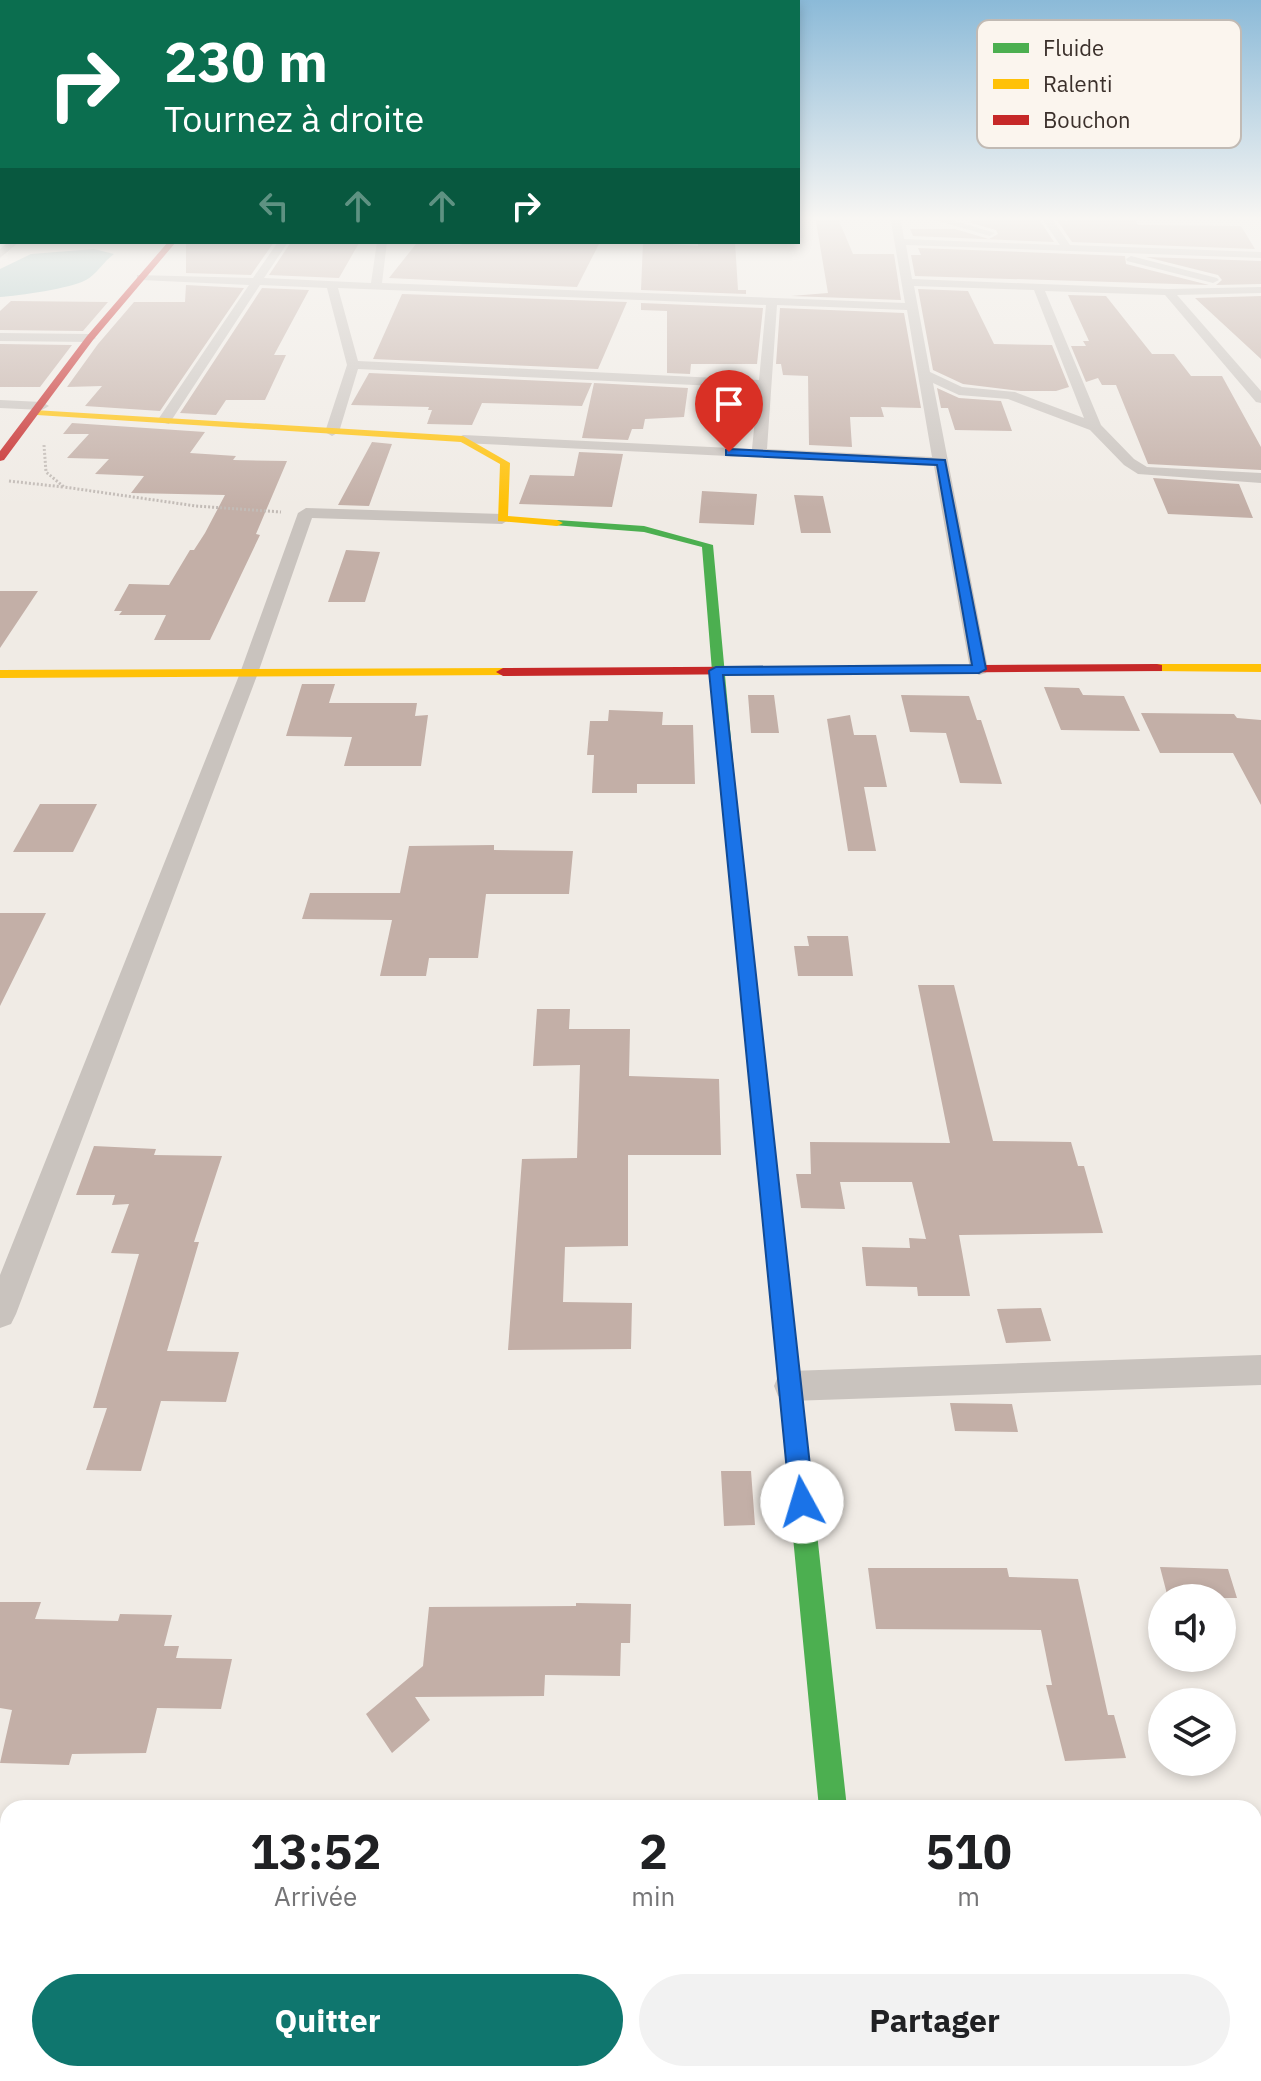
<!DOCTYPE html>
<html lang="fr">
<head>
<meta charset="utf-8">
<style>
  body { margin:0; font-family:"IBM Plex Sans",sans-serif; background:#f2f2f2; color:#202124; height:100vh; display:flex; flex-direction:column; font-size:30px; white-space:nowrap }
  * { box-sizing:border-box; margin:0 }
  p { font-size:26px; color:#757577 }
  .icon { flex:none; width:44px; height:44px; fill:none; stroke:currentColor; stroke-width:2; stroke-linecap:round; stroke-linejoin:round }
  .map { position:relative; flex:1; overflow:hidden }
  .drawer { position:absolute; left:0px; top:1800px; width:1262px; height:282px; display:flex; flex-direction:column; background:#fff; border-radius:24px 24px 0 0; box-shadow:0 4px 12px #0003 }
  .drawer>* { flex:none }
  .hud { position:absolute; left:0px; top:0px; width:800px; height:244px; box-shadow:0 4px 12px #0003; background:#0b6e4f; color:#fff; overflow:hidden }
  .buttons { position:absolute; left:1148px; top:1584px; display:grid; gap:16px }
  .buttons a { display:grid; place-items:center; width:88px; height:88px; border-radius:50%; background:#fff; box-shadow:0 4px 12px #0003; font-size:40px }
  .pin { position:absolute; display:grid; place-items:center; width:68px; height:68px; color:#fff; margin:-82px -34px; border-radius:50% 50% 50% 0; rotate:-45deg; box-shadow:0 0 8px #0007 }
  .pin .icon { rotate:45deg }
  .me { position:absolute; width:88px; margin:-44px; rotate:354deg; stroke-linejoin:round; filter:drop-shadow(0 0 6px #0008) }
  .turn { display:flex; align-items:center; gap:28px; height:168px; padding:0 32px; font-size:36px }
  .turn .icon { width:104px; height:104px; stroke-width:2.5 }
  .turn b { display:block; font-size:56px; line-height:68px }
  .lanes { display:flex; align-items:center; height:76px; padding:0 32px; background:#0003; justify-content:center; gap:40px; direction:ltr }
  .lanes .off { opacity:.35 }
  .eta { display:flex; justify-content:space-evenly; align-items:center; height:136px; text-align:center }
  .eta b { font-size:48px; font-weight:700; line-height:56px }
  .action { display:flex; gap:16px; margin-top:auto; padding:16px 32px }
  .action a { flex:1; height:92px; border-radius:48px; background:#0f766e; color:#fff; font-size:32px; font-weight:700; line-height:92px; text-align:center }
  .action a+a { background:#f2f2f2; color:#202124 }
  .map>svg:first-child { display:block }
  .water { fill:#a1c2c1 }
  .building { fill:#c3afa7 }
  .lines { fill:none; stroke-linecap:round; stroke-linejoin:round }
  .path { stroke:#c2bbb6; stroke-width:3; stroke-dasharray:2 2; stroke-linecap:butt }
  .street { fill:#c9c3be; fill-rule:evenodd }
  .fast { fill:#4caf50; fill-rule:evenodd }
  .slow { fill:#ffc107; fill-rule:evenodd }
  .jam { fill:#c62828; fill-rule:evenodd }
  .route { fill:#1a73e8; stroke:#114b97; stroke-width:2 }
  .key { fill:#fbf5ee; stroke:#c1bab4; stroke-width:2 }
  .key-label { font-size:22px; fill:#3b302b }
</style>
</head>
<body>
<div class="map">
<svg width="1261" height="2081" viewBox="0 0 1261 2081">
  <rect width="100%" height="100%" fill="#f0ebe5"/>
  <path class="water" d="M94,249l20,5c-10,7 -18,21 -28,26 -14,8 -68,16 -86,17v-28l31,-15z"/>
  <path class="building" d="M815,216h22l16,38h41l7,46 -110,-4 37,-3z
    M1066,218l69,2 3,5 103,1 14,23 -183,-7 -15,-22 11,1z
    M970,219h69l15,23 -141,-6 -3,-7h45l34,10 9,-5 -2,-4 -25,-7z
    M186,242h88l-23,33 -65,-2z
    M291,242h46l22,1 -20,35 -70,-3z
    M471,242h129l-23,45 -188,-9 27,-34 43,1z
    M643,242l55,4v-4h37l3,48h8v4l-105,-4z
    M918,248l207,8 1,8 83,21 -294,-9 -4,-21h10z
    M1146,257l115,4v23l-45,1 6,-5 -4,-5z
    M186,285l58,3 -84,123 -75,-5 17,-20 -35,1 31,-43 36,-42h51z
    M262,288l47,2 -35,65h12l-21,45h-39l-10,15 -36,-2z
    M918,289l50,2 26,53 58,1 17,42 -13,4h-35l-58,-7 -30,-14z
    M402,294l225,8 -29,67 -225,-10z
    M1068,295l38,1 46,58h22l17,22h31l39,71v23l-113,-6 -32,-79h-14l-4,-7 -12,4 -15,-36h15l-3,-5h6z
    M1261,296v63l-66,-61z
    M11,301l97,1 -25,29 -83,-1v-19z
    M641,303l122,5 -6,56h-66l-1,10 -23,-1v-62l-26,-1z
    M780,308l124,5 17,95 -40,-1 3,10h-34l2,30 -43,-2 -1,-69 -25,-1 -2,-11h-5z
    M0,344l72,1 -32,42h-40z
    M369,373l223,10 -10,23 -100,-3 -10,22 -45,-1 5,-14h-4l1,-3 -78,-2z
    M594,383l94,5 -4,29 -39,2 -2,10h-11l-4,11 -46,-2z
    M937,388l22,10 42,3 11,30 -57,-1 -7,-22h-7z
    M72,423l133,9 -15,21 46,3 -3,4 54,1 -31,73 4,1 -50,105h-56l12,-25h-47l3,-4h-8l15,-27 40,1 21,-35h4l11,-17 20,-38 -94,-2 13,-17 -49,-2 14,-15 -42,-1 22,-24h-26z
    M372,442l20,2 -23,62 -31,-1z
    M579,452l44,2 -11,53 -93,-3 11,-29 44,1z
    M1153,478l86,6 14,34 -85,-4z
    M702,491l55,3 -3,31 -55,-2z
    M794,495l29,1 8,37h-30z
    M346,550l34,2 -15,50h-37z
    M0,591h38l-38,57z
    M302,684h33l-6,19h88l-2,13 13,-1 -7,51h-77l8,-29 -66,-1z
    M1044,687l35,1 4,7 41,1 16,35 -79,-1z
    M748,695h26l5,38h-28z
    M901,695l68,1 8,24h4l21,64 -42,-1 -14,-50 -36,-1z
    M609,710l54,2 -1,13h31l2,59h-58v9h-45l2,-38h-7l3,-34h18z
    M1141,713l93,1 3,4 24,2v85l-28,-52h-73z
    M850,715l4,20h22l11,52h-23l12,64h-28l-21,-132z
    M40,804h57l-24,48h-60z
    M494,845v5l79,1 -4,43h-83l-8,64h-49l-3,18h-46l12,-56 -90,-1 8,-26h90l9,-47z
    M0,913h46l-46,93z
    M807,936h41l5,40h-55l-4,-30h15z
    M918,985h36l39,156 78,1 7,24h6l19,67 -144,2 11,61h-52l-1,-9 -51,-1 -4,-39 48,1 -1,-10 17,1 -14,-57h-72l5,27 -44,-1 -5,-34h15l-1,-32 140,1z
    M537,1009h33l-1,20h61l-1,47 90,3 2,76h-93v91l-63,1 -2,55 69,1 -1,46 -123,1 14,-191 55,-1 3,-93 -47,1z
    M94,1146l62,3 -2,6 68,1 -28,86h5l-32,109 72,1 -13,50 -65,-1 -20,70 -55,-1 21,-62h-14l46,-154 -28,-1 18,-49 -17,1 3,-10h-39z
    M1041,1308l10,33 -45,2 -9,-34z
    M950,1403l62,1 6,28 -63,-1z
    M721,1471h30l4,54 -31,1z
    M1160,1567l68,2 9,29h-69z
    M868,1568h139l2,9 69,2 30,136h6l12,43 -61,3 -19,-76h6l-11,-55 -165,-1z
    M0,1602h41l-6,17 83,2 2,-7 52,1 -8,31h15l-3,12 56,1 -11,50 -64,-1 -11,45 -74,1 -3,11 -69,-2 12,-53 -12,-2z
    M576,1603l55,1 -1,39h-9l-1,33 -75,-1 -1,21 -129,1 15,23 -38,33 -26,-39 57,-48 6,-59 147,-1z"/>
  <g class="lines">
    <path class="path" d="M44,445l2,27 18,15 132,19 85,6
      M9,481l54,6"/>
    <path class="street" d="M890,216h10l4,23 156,6 -20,-29h10l20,29 191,7v6l-355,-13 6,34 256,10 93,-2v6l-84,2 84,96v12l-5,-1 -91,-107 -120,-4 56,134 33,34 13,8 114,6v10l-123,-9 -14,-9 -34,-35 -82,-31 -49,-4 -26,-12 55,286 -2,4 -7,2 -9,-6 -36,-203 -471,-23 -7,-4 7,-4 289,14 6,-61 -400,-19 -19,63 -7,4 -7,-4 22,-67 -20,-77 -67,-3 -91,139 -12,-3 92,-136 -108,-5 -4,-1v-4l116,3 25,-36h10l-24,36 107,5 6,-41h10l-5,41 523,20zM914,286l120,4 50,128 -69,-26 -53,-5 -32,-15zM338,288l428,17 -7,75 -401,-19zM777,305l130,5 25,147 -165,-8z
      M921,216h18l56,17 -5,3z
      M8,242h11l-19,16v-9z
      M1131,256l86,22 2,2 -6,3 -86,-22 -1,-2z
      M0,333l90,1 6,4 -6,4 -90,-1z
      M0,400l42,2 7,4 -7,4 -42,-2z
      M306,508l196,6 8,5 -8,5 -190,-6 -54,155 -242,641 -5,10 -11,4v-53l240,-602 58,-160z
      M1261,1355v30l-471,16 -12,-5 -4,-10 4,-10 12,-5z
      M838,2074h46l1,7h-46z"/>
    <path class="fast" d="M557,520l87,6 69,19 22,238 -2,3h-10l-2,-3 -19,-236 -58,-15 -91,-7v-4z
      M771,1196l7,2 3,6 66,604h-28l-58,-604 3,-6z"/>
    <path class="slow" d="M34,410l429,26 47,27 -2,53 49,4 6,3 -6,3 -59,-5 2,-57 -39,-22 -424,-27 -3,-1z
      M1157,664h104v8l-109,-1v-6z
      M503,668l5,1v6l-508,3v-8z"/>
    <path class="jam" d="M168,242h8l-83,98 -89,120 -4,1v-10l87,-115z
      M1157,664l5,1v6l-659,5 -7,-4 7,-4z
      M728,779l7,4 46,421 -3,6 -7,2 -7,-2 -3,-6 -40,-421z"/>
  </g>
  <linearGradient id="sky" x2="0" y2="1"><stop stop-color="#8bbad8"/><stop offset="0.43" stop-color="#f8f6f3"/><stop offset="1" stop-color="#f8f6f3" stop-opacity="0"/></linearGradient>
  <rect width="1261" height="508" fill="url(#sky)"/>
  <path class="route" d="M729,449l216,11 41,209 -7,4 -256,2 91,827 -4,8 -8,4 -9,-4 -3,-8 -81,-831 7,-4 256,-2 -35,-200 -211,-10v-5z"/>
  <rect x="977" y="20" width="264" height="128" rx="12" class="key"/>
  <rect x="993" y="43" width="36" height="10" fill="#4caf50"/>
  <rect x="993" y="79" width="36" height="10" fill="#ffc107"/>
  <rect x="993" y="115" width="36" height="10" fill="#c62828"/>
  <g class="key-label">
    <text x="1043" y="56">Fluide</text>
    <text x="1043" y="92">Ralenti</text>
    <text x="1043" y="128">Bouchon</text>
  </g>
</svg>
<div class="buttons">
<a><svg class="icon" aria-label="sound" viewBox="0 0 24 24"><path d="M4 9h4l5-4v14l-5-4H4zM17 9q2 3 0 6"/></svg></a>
<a><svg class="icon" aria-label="layers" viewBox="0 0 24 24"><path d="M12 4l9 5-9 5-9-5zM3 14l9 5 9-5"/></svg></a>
</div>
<div class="pin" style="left:729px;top:452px;background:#d93025"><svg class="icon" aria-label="arrive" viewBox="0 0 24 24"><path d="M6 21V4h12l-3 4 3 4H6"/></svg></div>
<svg class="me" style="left:802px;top:1502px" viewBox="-20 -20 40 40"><circle r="19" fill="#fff"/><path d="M0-13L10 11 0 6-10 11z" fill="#1a73e8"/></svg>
<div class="hud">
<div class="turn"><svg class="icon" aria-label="right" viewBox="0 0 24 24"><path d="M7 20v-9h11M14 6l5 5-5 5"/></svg><div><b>230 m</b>Tournez à droite</div></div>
<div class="lanes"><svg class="icon off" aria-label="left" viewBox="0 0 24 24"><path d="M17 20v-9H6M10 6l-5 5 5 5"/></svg><svg class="icon off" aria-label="ahead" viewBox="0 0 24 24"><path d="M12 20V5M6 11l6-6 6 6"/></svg><svg class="icon off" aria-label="ahead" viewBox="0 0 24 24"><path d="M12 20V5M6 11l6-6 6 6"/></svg><svg class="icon" aria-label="right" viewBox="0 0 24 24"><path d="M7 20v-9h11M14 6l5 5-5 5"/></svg></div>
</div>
<section class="drawer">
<div class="eta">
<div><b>13:52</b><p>Arrivée</p></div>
<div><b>2</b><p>min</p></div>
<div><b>510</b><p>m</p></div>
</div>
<div class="action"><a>Quitter</a><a>Partager</a></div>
</section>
</div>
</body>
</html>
